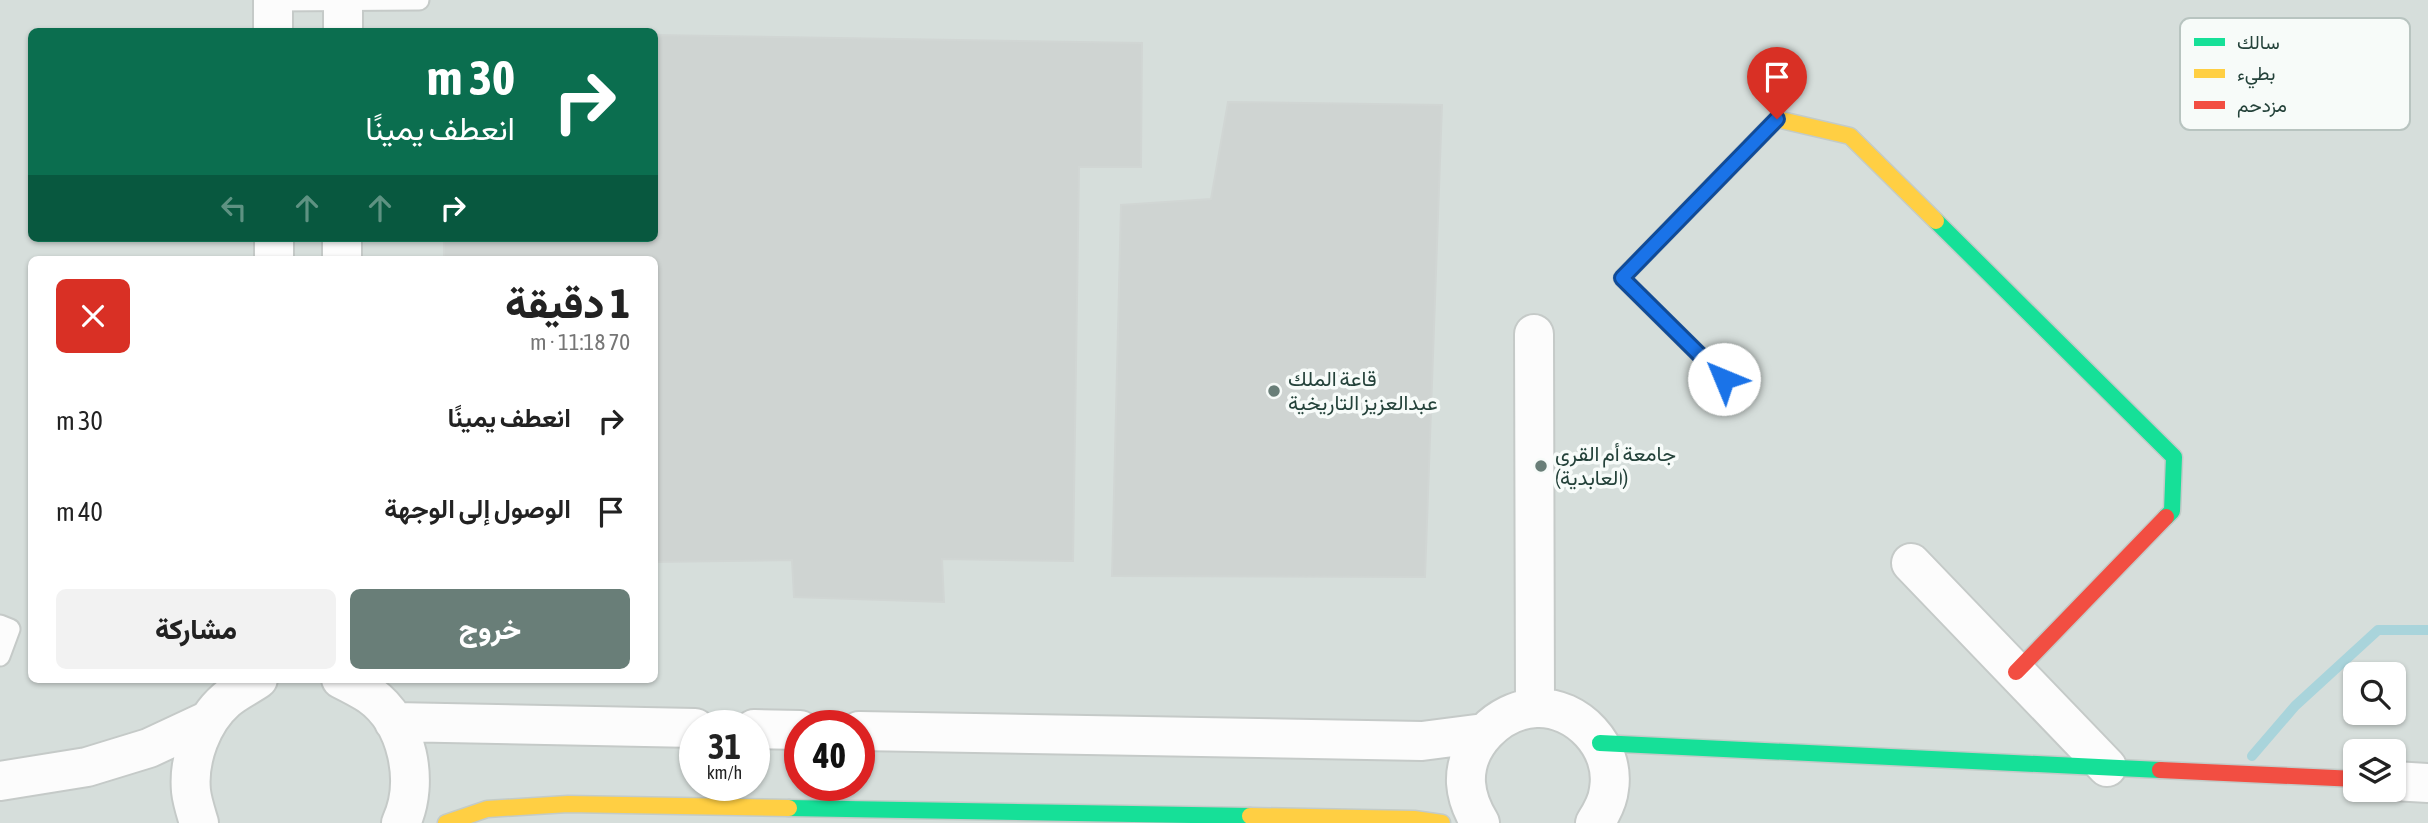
<!DOCTYPE html>
<html lang="ar">
<head>
<meta charset="utf-8">
<style>
  body { margin:0; font-family:"Asap Condensed",Vazirmatn,sans-serif; background:#f2f2f2; color:#222; direction:rtl; height:100vh; display:flex; flex-direction:column; font-size:26px; white-space:nowrap }
  * { box-sizing:border-box; margin:0 }
  p { font-size:23px; color:#767676 }
  .icon { flex:none; width:38px; height:38px; fill:none; stroke:currentColor; stroke-width:2; stroke-linecap:round; stroke-linejoin:round }
  .map { position:relative; flex:1; overflow:hidden; direction:ltr }
  .details { position:absolute; left:28px; top:256px; width:630px; height:427px; display:flex; flex-direction:column; background:#fff; border-radius:10px; box-shadow:0 2px 5px #0004; direction:rtl }
  .details>* { flex:none }
  .hud { position:absolute; left:28px; top:28px; width:630px; height:214px; border-radius:10px; box-shadow:0 2px 5px #0004; direction:rtl; background:#0b6e4f; color:#fff; overflow:hidden }
  .buttons { position:absolute; left:2343px; top:662px; display:grid; gap:14px }
  .buttons a { display:grid; place-items:center; width:63px; height:63px; border-radius:10px; background:#fff; box-shadow:0 2px 5px #0004; font-size:35px }
  .speed { position:absolute; left:679px; top:710px; display:flex; gap:14px; font-size:35px; font-weight:700; text-align:center }
  .speed>* { display:grid; place-content:center; width:91px; height:91px; border-radius:50%; background:#fff; box-shadow:0 2px 5px #0004; line-height:1 }
  .speed small { font-size:18px; font-weight:400 }
  .speed .limit { border:10px solid #d22; background:#fff; color:#111 }
  .pin { position:absolute; display:grid; place-items:center; width:60px; height:60px; color:#fff; margin:-72px -30px; border-radius:50% 50% 50% 0; rotate:-45deg; box-shadow:0 0 7px #0007 }
  .pin .icon { rotate:45deg }
  .me { position:absolute; width:77px; margin:-38px; rotate:315deg; stroke-linejoin:round; filter:drop-shadow(0 0 5px #0008) }
  .turn { display:flex; align-items:center; gap:24px; height:147px; padding:0 28px; font-size:32px }
  .turn .icon { width:91px; height:91px; stroke-width:2.5 }
  .turn b { display:block; font-size:49px; line-height:60px }
  .lanes { display:flex; align-items:center; height:66px; padding:0 28px; background:#0003; justify-content:center; gap:35px; direction:ltr }
  .lanes .off { opacity:.35 }
  .round { display:grid; place-items:center; flex:none; width:74px; height:74px; border-radius:10px; background:#f2f2f2 }
  .headline { display:flex; align-items:center; justify-content:space-between; height:119px; padding:0 28px }
  h1 { font-size:42px; font-weight:800; line-height:52px }
  .primary-button { display:flex; gap:14px; margin-top:auto; padding:14px 28px }
  .primary-button a { flex:1; height:80px; border-radius:10px; background:#697e78; color:#fff; font-size:28px; font-weight:800; line-height:80px; text-align:center }
  .primary-button a+a { background:#f2f2f2; color:#222 }
  ul { padding:0; list-style:none }
  li { display:flex; align-items:center; gap:21px; height:91px; padding:0 28px }
  li div { flex:1 }
  li b { display:block; font-size:26px }
  li em { font-style:normal }
  .map>svg:first-child { display:block }
  .built { fill:#d6dedb; fill-rule:evenodd }
  .lines { fill:none; stroke-linecap:round; stroke-linejoin:round }
  .stream { stroke:#a9d4db; stroke-width:10 }
  .building { fill:#cfd4d2; stroke:#d1d6d4; stroke-width:2 }
  .lane-casing { stroke:#c5cac8; stroke-width:23 }
  .street-casing { stroke:#c5cac8; stroke-width:42 }
  .fast-casing { stroke:#c3cbc8; stroke-width:19 }
  .slow-casing { stroke:#c3cbc8; stroke-width:19 }
  .jam-casing { stroke:#c3cbc8; stroke-width:19 }
  .lane { stroke:#fcfcfc; stroke-width:19 }
  .street { stroke:#fcfcfc; stroke-width:38 }
  .fast { stroke:#16e098; stroke-width:16 }
  .slow { stroke:#ffcf43; stroke-width:16 }
  .jam { stroke:#f24e42; stroke-width:16 }
  .route-casing { stroke:#114b97; stroke-width:18 }
  .route { stroke:#1a73e8; stroke-width:12 }
  .poi-dot { fill:#697e78; stroke:#f7fbf9; stroke-width:2.5 }
  .labels { text-anchor:middle; stroke-width:7; stroke-linejoin:round; paint-order:stroke }
  .poi-label { font-size:21px; fill:#24423a; stroke:#f7fbf9; text-anchor:start }
  .key { fill:#f7fbf9; stroke:#b8c4c0; stroke-width:2 }
  .key-label { font-size:19px; fill:#24423a }
</style>
</head>
<body>
<div class="map">
<svg width="2428" height="823" viewBox="0 0 2428 823">
  <rect width="100%" height="100%" fill="#e8edeb"/>
  <path class="built" d="M0,0h2428v823h-2428zM32,32h622v206h-622zM32,259h622v420h-622zM2356,674h38v38h-38zM695,726h59v60h-59zM800,726h59v60h-59zM2356,751h38v38h-38z"/>
  <g class="lines">
    <path class="stream" d="M2252,756l43,-50 83,-76h50"/>
  </g>
  <path class="building" d="M654,35l488,8 -1,124h-62l-6,394 -131,-2 2,43 -150,-5 -2,-37 -138,2v-303h-210v-21h210z
    M1228,102l214,3 -17,472 -313,-1 9,-371 90,-6z"/>
  <g class="lines">
    <defs>
      <path id="lane" d="M273,1l146,-1
        M0,625l10,4 -10,27"/>
      <path id="street" d="M273,0v32
        M343,32v-32
        M274,238v21
        M342,259v-21
        M1534,334l1,374
        M1911,563l196,204
        M341,679c10,5 20,10 29,16 38,27 50,87 31,128
        M394,722l301,6
        M754,729l46,1
        M859,731l563,10 62,-8
        M0,781l87,-14 62,-19 60,-28
        M2394,781l34,2
        M199,823c-3,-10 -7,-22 -8,-32 -3,-32 11,-70 35,-91 9,-8 22,-14 32,-21
        M1480,823c-8,-13 -13,-25 -14,-40 -2,-38 32,-73 70,-75 41,-2 80,39 73,81 -1,12 -7,23 -14,34"/>
      <path id="fast" d="M1936,221l238,236 -2,54 -6,6
        M1600,743l560,27
        M789,808l461,8"/>
      <path id="slow" d="M1738,393l-116,-115 155,-159 73,17 86,85
        M1250,816l164,3 28,4
        M446,823l41,-14 81,-5 221,4"/>
      <path id="jam" d="M2016,672l150,-155
        M2160,770l196,9"/>
    </defs>
    <use href="#lane" class="lane-casing"/>
    <use href="#street" class="street-casing"/>
    <use href="#fast" class="fast-casing"/>
    <use href="#slow" class="slow-casing"/>
    <use href="#jam" class="jam-casing"/>
    <use href="#lane" class="lane"/>
    <use href="#street" class="street"/>
    <use href="#fast" class="fast"/>
    <use href="#slow" class="slow"/>
    <use href="#jam" class="jam"/>
  </g>
  <g class="lines">
    <defs>
      <path id="route" d="M1724,379l-102,-101 155,-159"/>
    </defs>
    <use href="#route" class="route-casing"/>
    <use href="#route" class="route"/>
  </g>
  <g class="poi-dot">
    <circle cx="1274" cy="391" r="7"/>
    <circle cx="1541" cy="466" r="7"/>
  </g>
  <g class="labels">
    <g class="poi-label">
      <text x="1288" y="386">قاعة الملك<tspan x="1288" dy="24">عبدالعزيز التاريخية</tspan></text>
      <text x="1555" y="461">جامعة أم القرى<tspan x="1555" dy="24">(العابدية)</tspan></text>
    </g>
  </g>
  <rect x="2180" y="18" width="230" height="112" rx="10" class="key"/>
  <rect x="2194" y="38" width="31" height="8" fill="#16e098"/>
  <rect x="2194" y="69" width="31" height="9" fill="#ffcf43"/>
  <rect x="2194" y="101" width="31" height="8" fill="#f24e42"/>
  <g class="key-label">
    <text x="2237" y="49">سالك</text>
    <text x="2237" y="80">بطيء</text>
    <text x="2237" y="112">مزدحم</text>
  </g>
</svg>
<div class="buttons">
<a><svg class="icon" aria-label="search" viewBox="0 0 24 24"><circle cx="10" cy="10" r="6"/><path d="M15 15l6 6"/></svg></a>
<a><svg class="icon" aria-label="layers" viewBox="0 0 24 24"><path d="M12 4l9 5-9 5-9-5zM3 14l9 5 9-5"/></svg></a>
</div>
<div class="speed"><div>31<small>km/h</small></div><div class="limit">40</div></div>
<div class="pin" style="left:1777px;top:119px;background:#d93025"><svg class="icon" aria-label="arrive" viewBox="0 0 24 24"><path d="M6 21V4h12l-3 4 3 4H6"/></svg></div>
<svg class="me" style="left:1724px;top:379px" viewBox="-20 -20 40 40"><circle r="19" fill="#fff"/><path d="M0-13L10 11 0 6-10 11z" fill="#1a73e8"/></svg>
<div class="hud">
<div class="turn"><svg class="icon" aria-label="right" viewBox="0 0 24 24"><path d="M7 20v-9h11M14 6l5 5-5 5"/></svg><div><b>30 m</b>انعطف يمينًا</div></div>
<div class="lanes"><svg class="icon off" aria-label="left" viewBox="0 0 24 24"><path d="M17 20v-9H6M10 6l-5 5 5 5"/></svg><svg class="icon off" aria-label="ahead" viewBox="0 0 24 24"><path d="M12 20V5M6 11l6-6 6 6"/></svg><svg class="icon off" aria-label="ahead" viewBox="0 0 24 24"><path d="M12 20V5M6 11l6-6 6 6"/></svg><svg class="icon" aria-label="right" viewBox="0 0 24 24"><path d="M7 20v-9h11M14 6l5 5-5 5"/></svg></div>
</div>
<section class="details">
<div class="headline"><div><h1>1 دقيقة</h1><p>70 m · 11:18</p></div><a class="round" style="background:#d93025;color:#fff"><svg class="icon" aria-label="close" viewBox="0 0 24 24"><path d="M6 6l12 12M18 6L6 18"/></svg></a></div>
<ul>
<li><svg class="icon" aria-label="right" viewBox="0 0 24 24"><path d="M7 20v-9h11M14 6l5 5-5 5"/></svg><div><b>انعطف يمينًا</b></div><em>30 m</em></li>
<li><svg class="icon" aria-label="arrive" viewBox="0 0 24 24"><path d="M6 21V4h12l-3 4 3 4H6"/></svg><div><b>الوصول إلى الوجهة</b></div><em>40 m</em></li>
</ul>
<div class="primary-button"><a>خروج</a><a>مشاركة</a></div>
</section>
</div>
</body>
</html>
